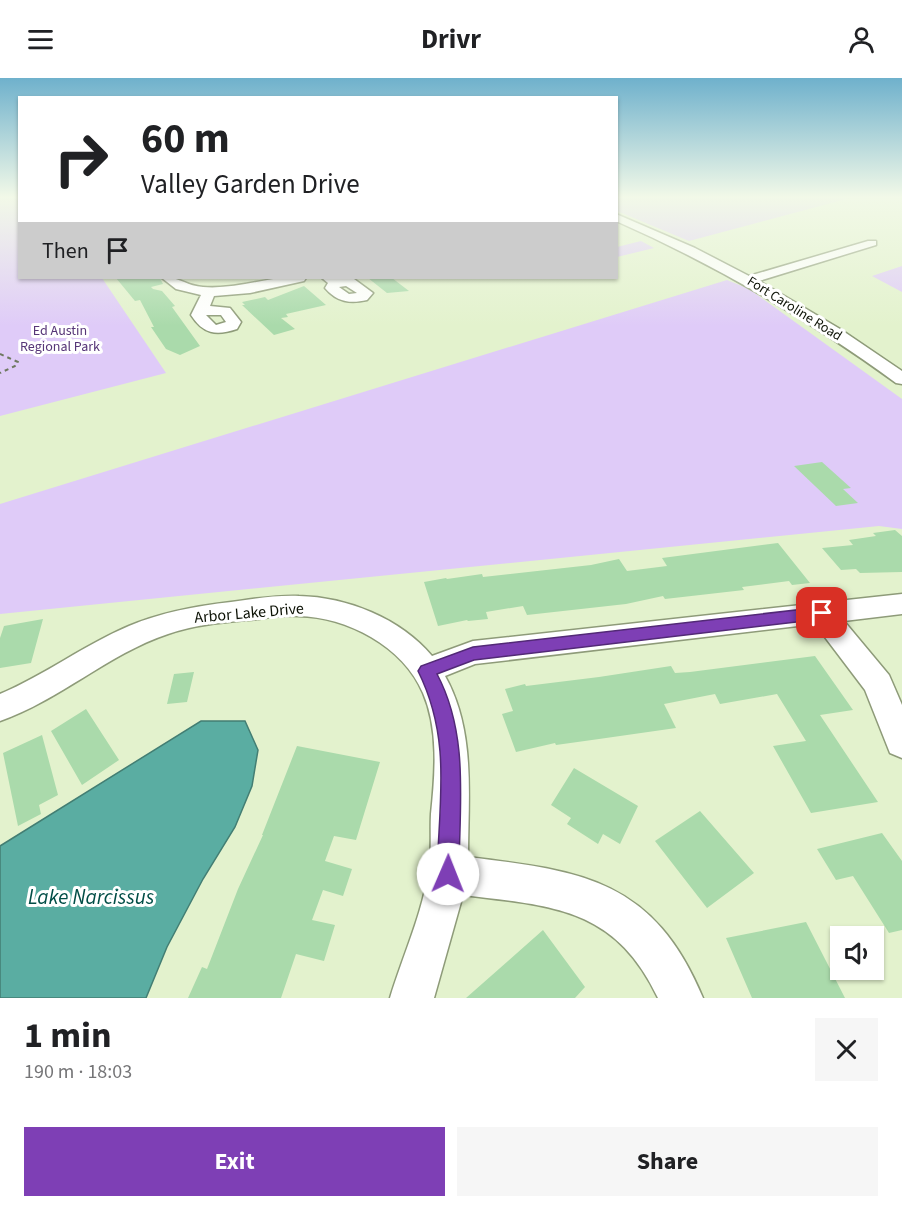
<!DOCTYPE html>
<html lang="en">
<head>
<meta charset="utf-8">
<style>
  body { margin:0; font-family:"Source Sans 3",sans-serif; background:#f6f6f6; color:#202124; height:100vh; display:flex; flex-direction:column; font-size:22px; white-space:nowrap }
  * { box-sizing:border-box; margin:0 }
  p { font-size:20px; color:#757577 }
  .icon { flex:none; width:33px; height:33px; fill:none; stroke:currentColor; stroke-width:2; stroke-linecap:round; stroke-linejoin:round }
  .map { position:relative; height:920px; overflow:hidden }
  .sheet { display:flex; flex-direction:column; background:#fff; flex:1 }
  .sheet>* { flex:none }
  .banner { position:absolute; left:18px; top:18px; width:600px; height:183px; border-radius:0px; box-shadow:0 2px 4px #0004; background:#fff; color:#202124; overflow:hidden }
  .buttons { position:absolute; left:830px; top:848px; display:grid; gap:12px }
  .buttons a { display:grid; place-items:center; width:54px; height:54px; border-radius:0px; background:#fff; box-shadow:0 2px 4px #0004; font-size:30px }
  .pin { position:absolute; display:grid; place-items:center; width:51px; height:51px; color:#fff; margin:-26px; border-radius:12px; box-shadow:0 3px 9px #0006 }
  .me { position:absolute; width:66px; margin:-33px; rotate:1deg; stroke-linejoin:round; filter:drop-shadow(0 0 4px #0008) }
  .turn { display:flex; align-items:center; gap:21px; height:126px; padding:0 24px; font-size:27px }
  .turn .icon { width:78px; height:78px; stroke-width:2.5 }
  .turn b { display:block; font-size:42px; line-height:51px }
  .then { display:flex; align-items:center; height:57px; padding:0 24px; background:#0003; gap:12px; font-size:22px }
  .round { display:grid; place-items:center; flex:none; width:63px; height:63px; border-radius:0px; background:#f6f6f6 }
  .headline { display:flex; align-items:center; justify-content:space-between; height:102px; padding:0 24px }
  h1 { font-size:36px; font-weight:700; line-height:45px }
  .action { display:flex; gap:12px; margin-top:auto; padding:12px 24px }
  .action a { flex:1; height:69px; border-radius:0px; background:#7e3fb5; color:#fff; font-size:24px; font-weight:700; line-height:69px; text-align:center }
  .action a+a { background:#f6f6f6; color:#202124 }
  header { display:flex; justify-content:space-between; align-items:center; height:78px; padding:0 24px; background:#fff; font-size:27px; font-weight:700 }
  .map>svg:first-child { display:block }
  .green { fill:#dfcbf8 }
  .water { fill:#5aada2; stroke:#437e73; stroke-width:1.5 }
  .building { fill:#aadaab }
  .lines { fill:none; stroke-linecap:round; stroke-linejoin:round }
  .minor-casing { stroke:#8e9b79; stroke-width:3 }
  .path { stroke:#6e7860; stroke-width:2; stroke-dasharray:4 4; stroke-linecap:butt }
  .minor { fill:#fff; fill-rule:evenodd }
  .route { fill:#7e3fb5; stroke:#522976; stroke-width:1.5 }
  .labels { text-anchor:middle; stroke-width:6; stroke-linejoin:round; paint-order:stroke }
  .far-street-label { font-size:14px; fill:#0c1105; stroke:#fff }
  .far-park-label { font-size:14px; fill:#563577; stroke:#fff }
  .street-label { font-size:16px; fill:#0c1105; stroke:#fff }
  .near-water-label { font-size:21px; font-style:italic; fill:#004d46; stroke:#fff }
</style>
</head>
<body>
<header><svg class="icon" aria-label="menu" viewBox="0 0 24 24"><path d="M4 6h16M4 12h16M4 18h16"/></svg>Drivr<svg class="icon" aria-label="person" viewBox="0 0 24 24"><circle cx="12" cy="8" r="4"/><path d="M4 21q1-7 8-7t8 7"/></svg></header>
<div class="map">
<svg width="902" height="920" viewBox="0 0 902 920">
  <rect width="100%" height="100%" fill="#e3f2cd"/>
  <path class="green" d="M0,120h19l1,80h82l64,95 -166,43z
    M617,120h233l-161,43 -72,-30z
    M641,163l13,7 -37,9v-10z
    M902,188v26l-30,-16z
    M727,202l22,9 153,110v130l-23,-3 -879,88v-110z"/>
  <path class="water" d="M201,643h44l13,29 -6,36 -17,41 -32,52 -36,68 -21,51h-146v-152z"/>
  <path class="building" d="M116,200h44l3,6 -12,3 2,2 9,2 13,15 -3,1 28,39 -20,9 -14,-6 -15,-22h3l-14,-27 -5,1z
    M368,200h24l17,13 -22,2z
    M304,208l22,19 -40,9 2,3 -7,1 14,11 -21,6 -32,-30h3l-3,-3 23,-5 3,3z
    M822,384l29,26 -8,1 15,14 -22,3 -42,-40z
    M895,452l7,6v36l-42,1 -4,-4 -15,1 -19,-22 31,-3 -4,-5 27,-4 -3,-3z
    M778,465l32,40 -18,2 -3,-4 -47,6 2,3 -79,9 -2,-3 -37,8 -99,11 -4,-9 -37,6 2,7 -20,2 -1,-1 -29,6 -14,-44 22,-4 1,1 35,-5 1,3 108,-12 28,-6 8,12 40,-5 -5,-8z
    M43,541l-12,44 -31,5v-30l4,-12z
    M815,578l38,54 -33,5 58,87 -67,11 -38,-67 33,-5 -29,-47 -57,10 -5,-10 -51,10 12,24 -77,11 -43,6 -1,-2 -39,9 -14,-38 11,-3 -8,-22 20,-5 1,2 73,-9 72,-11 4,7 15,-1z
    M194,594l-7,30 -20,2 7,-30z
    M86,631l33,51 -37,25 -31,-54z
    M42,657l16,60 -19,10 2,9 -23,12 -15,-73z
    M297,668l83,16 -24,78 -22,-4 -9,25 27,8 -9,27 -20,-6 -11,30 23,5 -11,36 -28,-7 -15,44h-93l14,-31 5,2 31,-80 25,-54h-1z
    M574,690l64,38 -18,38 -17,-10 -5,10 -31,-20 4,-6 -20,-13z
    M700,733l54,62 -47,35 -52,-67z
    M882,755l20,28v69l-13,3 -36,-57 -17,4 -19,-31z
    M806,844l39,76h-93l-26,-60z
    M543,852l42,57 -10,11h-109z"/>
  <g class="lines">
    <defs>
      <path id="minor" d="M616,136l79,34 54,28 119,-35h8v4l-117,36 81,48 62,42v13l-6,-1c-88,-64 -180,-118 -280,-162z
        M162,200c17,-2 24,8 41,9 35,3 71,-13 103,-9l-2,3 -54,12 -36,3 -4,10 20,2 11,14 -4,7c-21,7 -34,5 -46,-14l10,-20 -25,-6zM206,237h15l5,7 -10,3z
        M322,200l32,1 19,14 -6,7c-17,4 -30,2 -42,-12l3,-5zM346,208l11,7 -8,1 -10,-7z
        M902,516v20l-58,7 45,54 13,30v53l-12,-5 -25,-63 -50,-66 -340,40 -30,12c31,55 23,121 23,181 115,14 186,23 235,141h-45c-43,-91 -106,-92 -195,-103l-29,103h-44c13,-43 33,-85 39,-130 3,-18 1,-36 2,-54 4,-39 8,-84 -8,-121 -20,-47 -76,-76 -125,-77 -13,-1 -27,1 -40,3 -30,3 -62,5 -90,15 -60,20 -108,66 -168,87v-27c45,-19 84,-49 129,-68 33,-14 67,-20 102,-24 22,-3 45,-7 68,-6 48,1 101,22 133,60l41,-15z"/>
    </defs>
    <use href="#minor" class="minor-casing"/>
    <path class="path" d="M0,276l18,8 -3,4 -15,7"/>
    <use href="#minor" class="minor"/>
  </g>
  <linearGradient id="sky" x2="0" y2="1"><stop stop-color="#6fb1cc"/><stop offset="0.48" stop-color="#f2f9e8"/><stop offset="1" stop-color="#f2f9e8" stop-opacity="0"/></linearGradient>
  <rect width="902" height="248" fill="url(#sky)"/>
  <path class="route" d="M822,529l6,2 2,4 -2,4 -6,2 -348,41 -37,14c33,62 22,133 22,200l-3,8 -8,3 -8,-3 -3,-8c2,-73 15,-135 -19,-203l3,-5 52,-19z"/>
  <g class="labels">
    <g class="far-street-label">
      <text transform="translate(795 230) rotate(32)" y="5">Fort Caroline Road</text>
    </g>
    <g class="far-park-label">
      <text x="60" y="257">Ed Austin<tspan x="60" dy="16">Regional Park</tspan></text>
    </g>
    <g class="street-label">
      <text transform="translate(249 534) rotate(-5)" y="6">Arbor Lake Drive</text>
    </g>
    <g class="near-water-label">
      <text x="91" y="826">Lake Narcissus</text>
    </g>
  </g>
</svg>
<div class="buttons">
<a><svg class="icon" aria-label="sound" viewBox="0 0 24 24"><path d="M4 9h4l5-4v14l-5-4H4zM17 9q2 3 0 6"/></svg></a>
</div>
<div class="pin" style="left:822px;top:535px;background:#d93025"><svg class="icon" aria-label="arrive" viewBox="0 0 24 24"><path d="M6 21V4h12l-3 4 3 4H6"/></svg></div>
<svg class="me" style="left:448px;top:796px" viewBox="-20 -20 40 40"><circle r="19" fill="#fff"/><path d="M0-13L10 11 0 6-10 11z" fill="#7e3fb5"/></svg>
<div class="banner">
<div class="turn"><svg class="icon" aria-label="right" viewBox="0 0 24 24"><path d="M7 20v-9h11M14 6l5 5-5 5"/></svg><div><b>60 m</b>Valley Garden Drive</div></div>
<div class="then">Then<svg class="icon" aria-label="arrive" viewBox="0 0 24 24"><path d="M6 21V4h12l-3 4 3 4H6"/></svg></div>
</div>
</div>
<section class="sheet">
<div class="headline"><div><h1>1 min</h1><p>190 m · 18:03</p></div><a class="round"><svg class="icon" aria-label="close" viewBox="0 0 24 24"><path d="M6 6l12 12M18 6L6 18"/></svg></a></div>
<div class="action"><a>Exit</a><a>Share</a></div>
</section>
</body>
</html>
